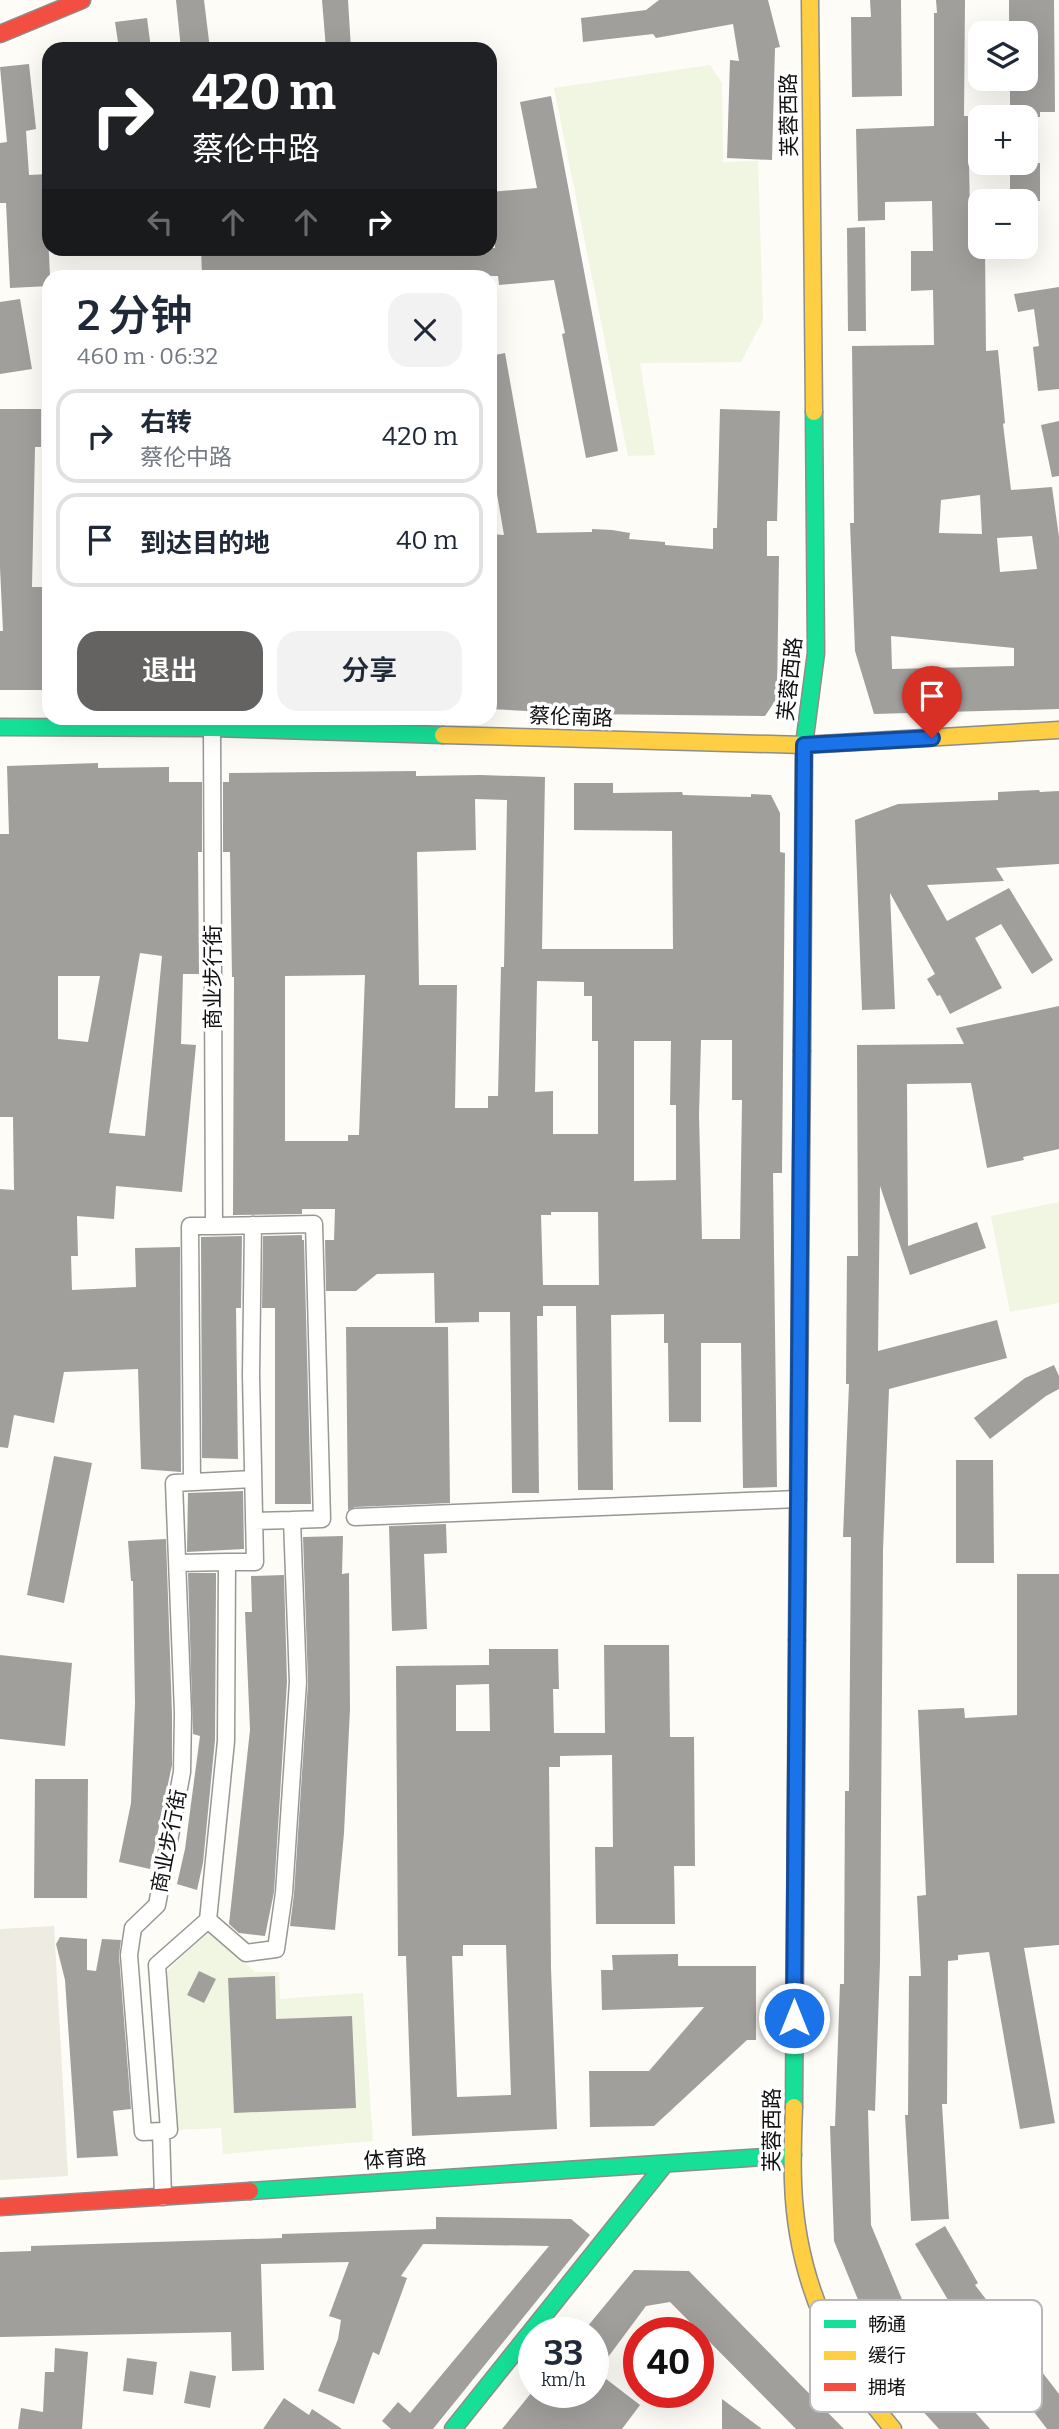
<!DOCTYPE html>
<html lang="zh">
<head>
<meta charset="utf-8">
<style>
  body { margin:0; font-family:Bitter,"Noto Sans SC",serif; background:#f2f2f3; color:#1f2937; height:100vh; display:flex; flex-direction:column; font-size:26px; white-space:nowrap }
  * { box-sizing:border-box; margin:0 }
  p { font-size:23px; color:#747a83 }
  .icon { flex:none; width:38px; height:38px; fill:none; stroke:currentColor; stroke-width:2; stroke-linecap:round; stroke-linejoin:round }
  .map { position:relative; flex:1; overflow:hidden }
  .details { position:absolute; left:42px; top:270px; width:455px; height:455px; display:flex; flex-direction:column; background:#fff; border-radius:21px; box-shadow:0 7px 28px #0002 }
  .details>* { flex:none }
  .hud { position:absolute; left:42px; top:42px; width:455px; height:214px; border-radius:21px; box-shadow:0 7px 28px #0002; background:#202124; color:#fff; overflow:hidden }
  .controls { position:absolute; left:968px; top:21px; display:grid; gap:14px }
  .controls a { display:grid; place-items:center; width:70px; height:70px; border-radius:14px; background:#fff; box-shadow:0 7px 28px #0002; font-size:35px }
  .speed { position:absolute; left:518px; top:2317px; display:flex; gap:14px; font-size:35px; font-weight:700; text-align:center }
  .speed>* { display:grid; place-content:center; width:91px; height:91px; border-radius:50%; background:#fff; box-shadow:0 7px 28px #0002; line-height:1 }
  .speed small { font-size:18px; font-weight:400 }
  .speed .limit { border:10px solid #d22; background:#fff; color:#111 }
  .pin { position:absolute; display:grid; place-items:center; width:60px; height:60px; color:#fff; margin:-72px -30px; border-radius:50% 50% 50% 0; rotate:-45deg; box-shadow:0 0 7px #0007 }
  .pin .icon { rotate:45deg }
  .me { position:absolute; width:77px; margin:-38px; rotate:0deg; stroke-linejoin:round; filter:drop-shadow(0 0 5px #0008) }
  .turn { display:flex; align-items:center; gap:24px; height:147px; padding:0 35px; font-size:32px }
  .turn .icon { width:91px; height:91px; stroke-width:2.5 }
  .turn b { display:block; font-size:49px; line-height:60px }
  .lanes { display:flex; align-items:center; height:66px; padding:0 35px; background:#0003; justify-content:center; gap:35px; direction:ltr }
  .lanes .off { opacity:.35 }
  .round { display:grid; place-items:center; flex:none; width:74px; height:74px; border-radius:21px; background:#f2f2f3 }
  .overview { display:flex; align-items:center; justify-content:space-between; height:119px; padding:0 35px }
  h1 { font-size:42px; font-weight:600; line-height:52px }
  .primary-button { display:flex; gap:14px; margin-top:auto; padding:14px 35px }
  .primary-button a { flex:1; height:80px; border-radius:21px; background:#646362; color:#fff; font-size:28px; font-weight:600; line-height:80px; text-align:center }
  .primary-button a+a { background:#f2f2f3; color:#1f2937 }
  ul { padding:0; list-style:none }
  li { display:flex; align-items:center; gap:21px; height:94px; margin:0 14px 10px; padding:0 21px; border:4px solid #e0e1e3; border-radius:21px }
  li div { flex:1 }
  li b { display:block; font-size:26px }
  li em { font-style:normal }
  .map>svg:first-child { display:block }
  .pitch { fill:#f0f6e1 }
  .plaza { fill:#edebe2 }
  .building { fill:#a19f9c; fill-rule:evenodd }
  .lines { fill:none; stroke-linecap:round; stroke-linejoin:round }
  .street-casing { stroke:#979795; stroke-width:19 }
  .fast-casing { stroke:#8e8d8b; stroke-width:19 }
  .slow-casing { stroke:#8e8d8b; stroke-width:19 }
  .jam-casing { stroke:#8e8d8b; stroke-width:19 }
  .street { stroke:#fffffe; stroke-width:16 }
  .fast { stroke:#16e098; stroke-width:16 }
  .slow { stroke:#ffcf43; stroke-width:16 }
  .jam { stroke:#f24e42; stroke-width:16 }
  .route-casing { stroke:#114b97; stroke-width:18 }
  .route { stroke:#1a73e8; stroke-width:12 }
  .labels { text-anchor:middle; stroke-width:7; stroke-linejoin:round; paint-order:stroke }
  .street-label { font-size:21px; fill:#111; stroke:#fff }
  .key { fill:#fff; stroke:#b8b8b8; stroke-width:2 }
  .key-label { font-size:19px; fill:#111 }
</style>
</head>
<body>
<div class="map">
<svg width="1059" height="2429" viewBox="0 0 1059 2429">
  <rect width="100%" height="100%" fill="#fdfcf7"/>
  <path class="pitch" d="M710,65l12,18 1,79 35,-1 5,159 -22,42 -101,1 15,92 -27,1 -74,-368z
    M1059,1202v101l-49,9 -19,-96z
    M209,1931l46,41h24l1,27 83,-6 10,148 -150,13 -2,-26 -44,2 -14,-155z"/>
  <path class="plaza" d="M54,1926l14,250 -68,4v-251z"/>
  <path class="building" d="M176,0h28l6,49h-29z
    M322,0h26l3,49h-25z
    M659,0h109l12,47 -5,1 -3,112 -45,-2 3,-98 9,1 -6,-37 -77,14 -3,-4 -70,8 -2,-24 65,-8z
    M870,0h31l1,96 -50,1 -1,-80h20z
    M936,0h29l-1,116h4l2,96h10v35h5l1,104 12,-1 7,73 -2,1 8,66 41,-3 7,50v172l-185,5 -19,-63 -5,-128h4l-2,-177 82,-1 -1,-55 -22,1v-40h22l-1,-50 -47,1v18l-27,1 -2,-92 78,-3v-113h3zM980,495l2,39 -43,-1 2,-33zM1032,536l5,33 -37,3 -3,-34zM891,636l123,12v18l-122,3z
    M1009,0h45l1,112h-15v5h-30v-38h16v-46h-17z
    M147,18l4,31h-32l-4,-27z
    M29,64l7,65 -10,2 3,44 20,-1v18l-3,1 4,83 -1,10 -39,2 -4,-85h-6v-60l7,-1 -7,-75z
    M551,96l67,355 -32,7 -24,-124 3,-1 -11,-53 -55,5 -1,-9h-296l-1,-28h294l-5,-56 47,-4 -17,-86z
    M1010,163h30v38h-30z
    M865,227l1,104h-18l-1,-103z
    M1059,287v102l-21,2 -5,-44 6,-1 -5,-37 -16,3 -4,-18z
    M20,299l12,70 -32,5v-72z
    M505,353l32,180 55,-1v-3l20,1 18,3 -1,6 36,3v3l48,4v-21h4l3,-119 60,2 -3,110h-10v35h12l-2,142 -12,18 -185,-2 -90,-5v-175l14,1 -14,-82v-97z
    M0,409h41v38h-6l-3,140h17v103h-49v-59h3l-3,-63z
    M1059,421v55l-7,1 -11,-52z
    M98,763v5l71,-1v15h33v70h-4l1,122h-16l-2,70 15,1 -14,147 -66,-6 -2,33 -37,-3 1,40h-7l1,34 64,-3 -1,-39 45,-1 1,225 -40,-3 -3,-100 -74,3 -10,51 -40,-8 -6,33 -8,-1v-258l14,1 -1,-73h-13v-283h9l-2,-68zM140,953l22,3 -17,180 -36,-3zM58,976h42l-12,66 -30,-3z
    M416,771v5l64,-1 65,2 -3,172h131l-1,-118 -98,-1v-47h39v10l69,-1 1,3 68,2v-3l20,1 9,18v39l5,1 -3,320h-9l4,314 -34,1 -2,-145h-40v79h-32l-1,-79h-4v-29l-53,1 2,175h-35l-2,-184h-33v10h-6l2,177h-27l-2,-181h-31v10l-44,1 -1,-50 -57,1 -21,17h-30l-1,-51h9l1,-31h-33v5l-69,1 1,-238h-2l-2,-125h-7v-70h6v-9zM475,799l32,1 -3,167h-3l-3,129h-10v12h-33l2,-123h-38l-2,-133 59,-2zM365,975l-6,160h-11v6h-63v-165zM537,981l47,1v14h8v45h6v93h-45v-43l-18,1zM701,1040h31v60h10l-2,139h-38l-3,-124zM634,1041h37l-1,64h6v75l-42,1zM551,1212h47l1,73h-56l-2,-70h10z
    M1039,790l1,2 19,-1v73l-63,4 8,13 -77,4 20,36 62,-33 44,72 -21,14 -31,-50 -26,14 27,50 -52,26 -10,-19 -3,1 -10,-17 8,-5 -45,-81 5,116 -33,1 -7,-190 43,-16 100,-4v-8z
    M1059,1006v143l-36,8 1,3 -37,8 -16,-85 -64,1 1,162 69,-24 9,26 -76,27 -30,-89 -2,165 119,-31 10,38 -118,31 -6,161 -3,412 -5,149 -7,-1 3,115 55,132 64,72h-51l-51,-56 -54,-132 -4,-115h5l5,-142h4l1,-193h4l2,-254h-8l6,-153h-3l1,-128h11l-1,-211 107,-1 -8,-16z
    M302,1235v5h2l7,264h-36v-196h-13l1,-72z
    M242,1236l-1,72h-5l2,151 -36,-1 -1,-221z
    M346,1327h102l2,176 -95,4 -7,3z
    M1054,1365l5,11v13l-13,7 -56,43 -16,-21 51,-40z
    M54,1456l38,7 -28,140 -37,-8z
    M956,1460h37l1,103h-38z
    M243,1491l1,58 -57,3 1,-59z
    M446,1524l1,29 -23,1 3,75 -35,2 -3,-105z
    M343,1536l-1,38 7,-1 1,136 -6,124 -9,97 -45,-4 4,-32 14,-211 -5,-146z
    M166,1539l6,174v52l-22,104 -31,-7 12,-59 4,-100 -2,-122h-2l-3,-40z
    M188,1573h28v10l-1,157 -12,123 -6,27 -20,-6 8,-35 15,-113 -7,-2z
    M1017,1574h42v371l-35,3 31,175 -35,6 -31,-177 -31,3v5l-10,1 -1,143h-5l7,115 -38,2 -6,-106h3l1,-139h12l-4,-80 9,-1 -8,-185 46,-2 1,10 52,-3z
    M284,1575l3,107 -13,210 -9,44 -26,-3 -10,-9 21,-194 -5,-118h7l-1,-36z
    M604,1645h65l1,92h24l1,129h-21l1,58h-79l-1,-77h18l-1,-92 -52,1v11h-11l2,201 6,161 -145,7 -6,-180h-8l-2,-290 93,-1v-16h69l1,40h-6l1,44h51zM489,1684l1,47h-34v-46zM463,1945h43l5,150 -54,2 -5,-141h11z
    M0,1655l72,8 -7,83 -65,-7z
    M35,1779h53l-1,119h-53z
    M60,1937l27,2v31l9,1 6,-32 19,1 -2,16 12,153 -18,2 5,45 -41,2 -12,-178 -9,-36z
    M678,1954v12h78v74h-9l-93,86 -64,1 -1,-56h60l55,-64 -102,3 -1,-40h12l-1,-15z
    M199,1971l17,8 -12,24 -17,-8z
    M275,1976l1,43 76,-3 4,92 -122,5 -6,-135z
    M436,2217l135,2 19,16 -157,194h-42l-9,-8 16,-19 12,11 139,-167 -126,-2 -22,32 6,2 -28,77 -6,-3 -19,52 -36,-13 20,-52 3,-19 -12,-4 20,-54 -88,2 3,106 -32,1 -1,-39 -231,5v-85l31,-1v-5l251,-8v-4l154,-5z
    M945,2226l33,57 -3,2 84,109v35h-12l-99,-129 -33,-56z
    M634,2270l55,1 155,158h-48l-126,-127 -24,4 -49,66 43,33 -18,24h-120l30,-37h61v-59h-11z
    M55,2348l33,4 -6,77h-64l3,-21 22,4 2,-40h9z
    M127,2358l30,4 -4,33 -30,-4z
    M190,2371l26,5 -6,32 -26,-5z
    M284,2398l25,17 3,-6 30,20h-79z
    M722,2399l40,30h-40z"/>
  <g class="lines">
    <defs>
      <path id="street" d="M192,1482l-2,-256h24l-2,-498
        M355,1517l443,-18
        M254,1521l38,-1
        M178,1563l49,-1
        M208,1920l38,33 30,-4 8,-56 14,-211 -6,-162 30,-1 -8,-295 -100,2
        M161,2131l-18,1 -14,-177 4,-27 24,-23 25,-133 1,-59 -9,-230 79,-4
        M163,2197l-2,-66 8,-1 -12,-165 51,-45 18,-179 1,-179h28l-4,-187 2,-150"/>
      <path id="fast" d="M0,727l212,1 231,7
        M802,1051l2,-306 12,-92 -2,-241
        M794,2107l3,-467
        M250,2191l543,-36
        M453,2429l212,-265"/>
      <path id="slow" d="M810,0l4,412
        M443,735l361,10 255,-15
        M797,1640l5,-589
        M794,2107c-1,25 -2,50 -1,75 3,95 39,176 100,247"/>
      <path id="jam" d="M0,34l82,-34
        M0,2207l250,-16"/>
    </defs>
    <use href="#street" class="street-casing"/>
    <use href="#fast" class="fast-casing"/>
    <use href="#slow" class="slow-casing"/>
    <use href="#jam" class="jam-casing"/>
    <use href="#street" class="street"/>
    <use href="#fast" class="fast"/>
    <use href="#slow" class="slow"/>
    <use href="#jam" class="jam"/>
  </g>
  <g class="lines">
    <defs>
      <path id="route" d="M794,2018l10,-1273 128,-7"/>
    </defs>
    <use href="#route" class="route-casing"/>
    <use href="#route" class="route"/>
  </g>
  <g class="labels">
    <g class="street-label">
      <text transform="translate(789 115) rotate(-91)" y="7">芙蓉西路</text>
      <text transform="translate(790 679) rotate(-84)" y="7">芙蓉西路</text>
      <text transform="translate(571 717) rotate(2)" y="7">蔡伦南路</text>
      <text transform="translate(213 977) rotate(-90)" y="7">商业步行街</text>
      <text transform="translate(169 1841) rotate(-79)" y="7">商业步行街</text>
      <text transform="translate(772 2130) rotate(-90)" y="7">芙蓉西路</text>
      <text transform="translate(395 2159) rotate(-4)" y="7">体育路</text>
    </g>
  </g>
  <rect x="810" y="2300" width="232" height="112" rx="10" class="key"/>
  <rect x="824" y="2320" width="32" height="8" fill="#16e098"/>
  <rect x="824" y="2351" width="32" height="9" fill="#ffcf43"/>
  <rect x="824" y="2383" width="32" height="8" fill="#f24e42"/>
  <g class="key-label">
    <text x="868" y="2331">畅通</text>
    <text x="868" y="2362">缓行</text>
    <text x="868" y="2394">拥堵</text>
  </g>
</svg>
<div class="controls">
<a><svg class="icon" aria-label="layers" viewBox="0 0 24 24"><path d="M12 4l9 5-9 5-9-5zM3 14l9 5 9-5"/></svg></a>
<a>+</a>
<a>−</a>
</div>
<div class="speed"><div>33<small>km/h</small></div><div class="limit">40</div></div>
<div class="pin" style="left:932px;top:738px;background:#d93025"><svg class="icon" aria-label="arrive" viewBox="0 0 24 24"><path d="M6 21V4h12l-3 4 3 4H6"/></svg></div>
<svg class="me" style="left:794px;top:2018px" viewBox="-20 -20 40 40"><circle r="17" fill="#1a73e8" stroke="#fff" stroke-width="3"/><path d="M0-11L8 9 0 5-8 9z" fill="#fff"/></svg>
<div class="hud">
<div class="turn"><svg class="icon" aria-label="right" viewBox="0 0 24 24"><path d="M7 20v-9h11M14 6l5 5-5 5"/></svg><div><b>420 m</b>蔡伦中路</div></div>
<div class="lanes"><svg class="icon off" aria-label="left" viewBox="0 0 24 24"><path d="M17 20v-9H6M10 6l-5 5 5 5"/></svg><svg class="icon off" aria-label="ahead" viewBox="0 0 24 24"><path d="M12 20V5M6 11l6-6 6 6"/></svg><svg class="icon off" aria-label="ahead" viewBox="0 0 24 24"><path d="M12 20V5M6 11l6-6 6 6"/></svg><svg class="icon" aria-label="right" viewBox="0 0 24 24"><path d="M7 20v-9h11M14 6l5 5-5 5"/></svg></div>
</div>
<section class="details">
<div class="overview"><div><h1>2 分钟</h1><p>460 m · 06:32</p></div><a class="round"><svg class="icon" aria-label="close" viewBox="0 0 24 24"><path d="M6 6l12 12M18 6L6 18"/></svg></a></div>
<ul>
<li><svg class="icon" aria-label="right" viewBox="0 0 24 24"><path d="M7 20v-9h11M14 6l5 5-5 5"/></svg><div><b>右转</b><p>蔡伦中路</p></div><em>420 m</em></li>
<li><svg class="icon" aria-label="arrive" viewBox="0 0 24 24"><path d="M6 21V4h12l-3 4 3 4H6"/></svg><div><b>到达目的地</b></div><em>40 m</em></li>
</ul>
<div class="primary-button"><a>退出</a><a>分享</a></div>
</section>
</div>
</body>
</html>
